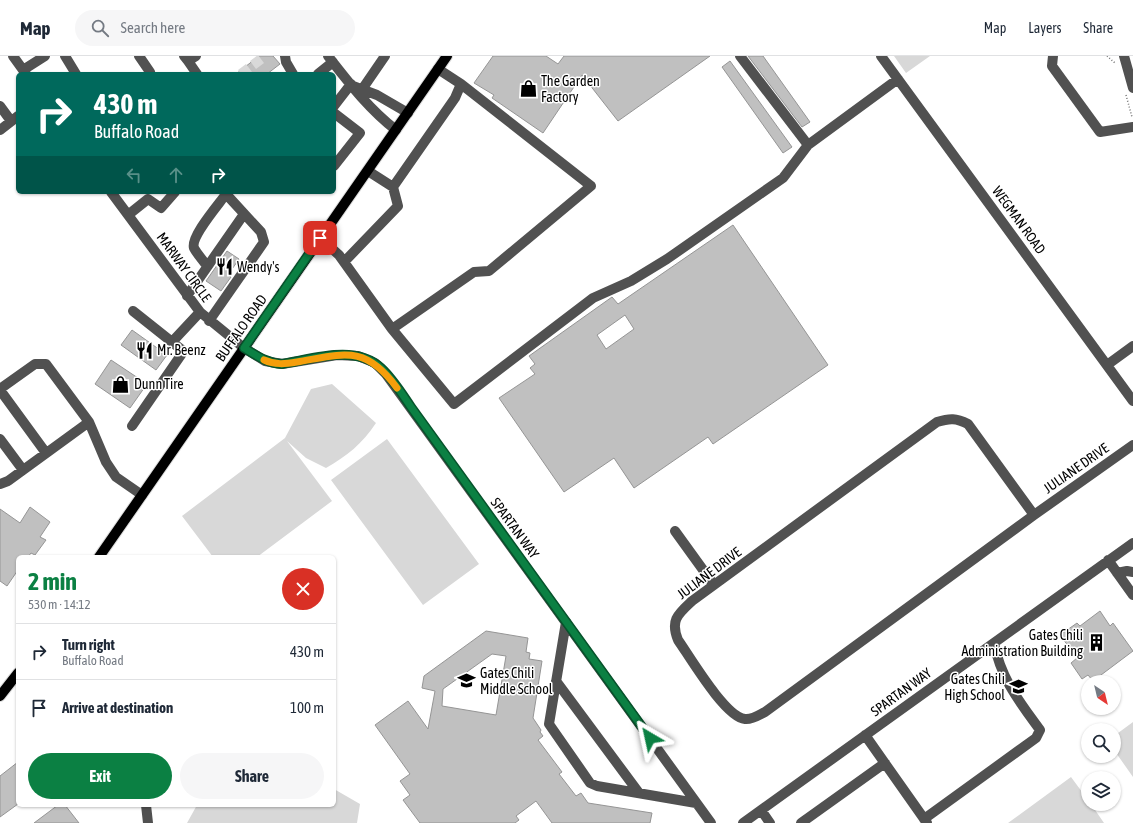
<!DOCTYPE html>
<html lang="en">
<head>
<meta charset="utf-8">
<style>
  body { margin:0; font-family:"Asap Condensed",sans-serif; background:#f6f6f7; color:#1f2937; height:100vh; display:flex; flex-direction:column; font-size:15px; white-space:nowrap }
  * { box-sizing:border-box; margin:0 }
  p { font-size:13px; color:#747a83 }
  .icon { flex:none; width:22px; height:22px; fill:none; stroke:currentColor; stroke-width:2; stroke-linecap:round; stroke-linejoin:round }
  .map { position:relative; flex:1; overflow:hidden }
  .drawer { position:absolute; left:16px; top:499px; width:320px; height:252px; display:flex; flex-direction:column; background:#fff; border-radius:6px; box-shadow:0 1px 3px #0004 }
  .drawer>* { flex:none }
  .banner { position:absolute; left:16px; top:16px; width:320px; height:122px; border-radius:6px; box-shadow:0 1px 3px #0004; background:#00695c; color:#fff; overflow:hidden }
  .needle { width:26px; rotate:145deg }
  .fabs { position:absolute; left:1081px; top:619px; display:grid; gap:8px }
  .fabs a { display:grid; place-items:center; width:40px; height:40px; border-radius:50%; background:#fff; box-shadow:0 1px 3px #0004; font-size:20px }
  .pin { position:absolute; display:grid; place-items:center; width:34px; height:34px; color:#fff; margin:-17px; border-radius:8px; box-shadow:0 2px 6px #0006 }
  .me { position:absolute; width:44px; margin:-22px; rotate:324deg; stroke-linejoin:round; filter:drop-shadow(0 0 3px #0008) }
  .turn { display:flex; align-items:center; gap:14px; height:84px; padding:0 12px; font-size:18px }
  .turn .icon { width:52px; height:52px; stroke-width:2.5 }
  .turn b { display:block; font-size:28px; line-height:34px }
  .lanes { display:flex; align-items:center; height:38px; padding:0 12px; background:#0003; justify-content:center; gap:20px; direction:ltr }
  .lanes .off { opacity:.35 }
  .round { display:grid; place-items:center; flex:none; width:42px; height:42px; border-radius:21px; background:#f6f6f7 }
  .headline { display:flex; align-items:center; justify-content:space-between; height:68px; padding:0 12px }
  h1 { font-size:24px; font-weight:700; line-height:30px; color:#0b8043 }
  .cta { display:flex; gap:8px; margin-top:auto; padding:8px 12px }
  .cta a { flex:1; height:46px; border-radius:24px; background:#0b8043; color:#fff; font-size:16px; font-weight:700; line-height:46px; text-align:center }
  .cta a+a { background:#f6f6f7; color:#1f2937 }
  ul { padding:0; list-style:none }
  li { display:flex; align-items:center; gap:12px; height:56px; padding:0 12px; border-top:1px solid #e0e1e3 }
  li div { flex:1 }
  li b { display:block; font-size:15px }
  li em { font-style:normal }
  header { display:flex; align-items:center; gap:24px; box-sizing:border-box; height:56px; padding:0 20px; background:#fff; border-bottom:1px solid #e0e1e3 }
  header strong { font-size:19px }
  nav { display:flex; gap:22px; margin-inline-start:auto; font-size:14px }
  .search { width:280px; height:36px; background:#f6f6f7; display:flex; align-items:center; gap:10px; box-sizing:border-box; padding:0 14px; border-radius:22px; color:#747a83; font-size:15px }
  .map>svg:first-child { display:block }
  .green { fill:#d8d8d8 }
  .building { fill:#c0c0c0; stroke:#959595; fill-rule:evenodd }
  .lines { fill:none; stroke-linecap:round; stroke-linejoin:round }
  .minor-tunnel { stroke:#d9d9d9; stroke-width:10; stroke-dasharray:10 5; stroke-linecap:butt }
  .major-casing { stroke:#dbdbdb; stroke-width:12 }
  .path { stroke:#737373; stroke-width:1.5; stroke-dasharray:1 2; stroke-linecap:butt }
  .minor { stroke:#515151; stroke-width:10 }
  .major { stroke:#000; stroke-width:10 }
  .route-casing { stroke:#07532c; stroke-width:10 }
  .route { stroke:#0b8043; stroke-width:7 }
  .slow { stroke:#f59e0b; stroke-width:7 }
  .labels { text-anchor:middle; stroke-width:3; stroke-linejoin:round; paint-order:stroke }
  .poi-label { font-size:14px; fill:#000; stroke:#fff; text-anchor:start }
  .street-label { font-size:14px; fill:#000; stroke:#fff }
</style>
</head>
<body>
<header>
<strong>Map</strong>
<div class="search"><svg class="icon" aria-label="search" viewBox="0 0 24 24"><circle cx="10" cy="10" r="6"/><path d="M15 15l6 6"/></svg>Search here</div>
<nav><a>Map</a><a>Layers</a><a>Share</a></nav>
</header>
<div class="map">
<svg width="1133" height="767" viewBox="0 0 1133 767">
  <rect width="100%" height="100%" fill="#fff"/>
  <path class="green" d="M894,0h36l-24,17z
    M332,328l44,39c-14,21 -29,33 -50,45l-20,-10 -19,-17 45,60 -75,56h-44l-31,-41 103,-78 26,-49z
    M387,383l92,125 -56,41 -92,-125z
    M1133,666v55l-19,-27v-14z
    M1071,721l17,23v4h3l13,19h-96z
    M334,733l26,15 -3,19h-170l10,-18h137z"/>
  <path class="building" d="M259,0h14l7,8 -13,10h-31z
    M493,0h53l12,8 6,-8h146l-92,65 -36,-46 -39,58 -51,-35 2,-3 -20,-12z
    M748,0h15l47,66 -8,5z
    M730,5l62,86 -9,6 -61,-86z
    M733,169l95,140 -115,79 -5,-7 -74,51 -20,-30 -50,34 -65,-94 36,-24 -5,-6 5,-4 -6,-8 83,-59 6,7zM625,259l9,14 -28,20 -9,-14z
    M227,195l12,8 -11,16 3,2 -10,14 -15,-10z
    M132,274l35,25 -11,15 -35,-25z
    M111,304l36,24 -17,24 -35,-24z
    M30,451l20,15 -10,15 6,3 -11,15 -4,-2 -3,4h-10v13l-11,16 -7,-5v-72l20,14z
    M1100,555l10,15 3,-3 20,28 -40,30 -5,-6 -6,4 -11,-16 6,-5 -17,-23 17,-12 3,3z
    M486,575l42,7 -2,14 4,1 -1,6 13,2 -9,57 8,12 -1,2 3,4 -5,4 24,32 -3,2 17,22 5,-3 7,10 64,10 -2,10h-98l-16,-22 -20,15 3,4 -4,3h-95l-17,-23 7,-5 -10,-14 10,-7 -35,-49 33,-24 20,28 7,-38 -13,-3 2,-12zM492,598l14,2 -10,59 -54,-9 1,-17z
    M18,706v42l-18,13v-41z
    M58,749h7l14,18h-45z"/>
  <g class="lines">
    <path class="minor-tunnel" d="M241,18l24,-18"/>
    <defs>
      <path id="major" d="M99,501l348,-501
        M0,640l18,-23"/>
    </defs>
    <use href="#major" class="major-casing"/>
    <path class="path" d="M1107,0l8,7
      M1126,39l6,22"/>
    <path class="minor" d="M13,0l13,18
      M65,0l11,18
      M139,0l11,16 -2,2
      M184,0l4,5 8,-5
      M285,0l1,6 7,12
      M328,0c22,28 40,52 68,74
      M740,0l68,89
      M881,0l252,345
      M1053,0l-1,10 48,66 33,-5
      M1124,0l9,32
      M188,5l9,13
      M23,14l22,-14
      M318,18l15,-12
      M353,30l24,9 31,18
      M363,32l22,-32
      M0,50l11,15
      M334,50l17,-22
      M334,57l26,20 -26,33
      M0,74l18,-14
      M368,115l25,16
      M111,136l89,120 44,36 21,13 17,3 55,-9 21,1 17,7 11,11 325,449
      M128,159l20,-16 13,9 14,-16
      M320,182l19,17 53,74 82,-57 15,-1 102,-85 -130,-102 -23,-15
      M344,206l54,-56 -5,-19 62,-89 6,-14
      M207,210c-4,-6 -10,-12 -13,-18 -4,-11 25,-44 32,-54l35,38 3,10 -55,79
      M187,240l57,-82
      M133,255l39,31
      M392,273l62,75 139,-106 38,-17 36,-22 116,-81 25,-33 90,-66
      M1107,309l26,-19
      M0,333l35,-25h11l43,58 17,40 10,15 26,18
      M0,334l46,63
      M132,370l49,-71 1,-5 -10,-8 28,-30
      M0,383l23,31
      M0,428l8,-3 81,-59
      M1034,459l-66,-91c-12,-6 -18,-6 -31,-2l-245,179c-14,13 -22,19 -14,39 12,17 47,77 67,79 7,1 14,-4 20,-7l269,-197 99,-70
      M675,475l39,54
      M1108,504l25,35
      M1117,517l10,-2 6,1
      M566,566l-17,102 41,59 7,3 99,17
      M556,625l83,112
      M865,679l62,88
      M146,749l2,18
      M761,754l9,13
      M924,763l112,-81 4,-8c-21,-29 -39,-51 -46,-87
      M743,767l390,-280
      M801,767l84,-60"/>
    <use href="#major" class="major"/>
  </g>
  <g class="lines">
    <defs>
      <path id="route" d="M320,182l-76,110c13,8 23,15 38,16 31,-5 73,-20 99,4 12,11 21,26 30,39l239,331"/>
    </defs>
    <use href="#route" class="route-casing"/>
    <use href="#route" class="route"/>
    <path class="slow" d="M264,304c11,5 21,4 33,2 47,-8 68,-18 100,26"/>
  </g>
  <defs>
    <symbol id="shop-bare" viewBox="-9 -9 18 18"><path d="M-5-2.5h2.3a2.7 3.5 0 0 1 5.4 0H5L5.5 6h-11ZM-1.5-2.5h3a1.5 2.3 0 0 0-3 0Z" fill="#000" stroke="#fff" stroke-width="2.5" paint-order="stroke"/></symbol>
    <symbol id="restaurant-bare" viewBox="-9 -9 18 18"><path d="M-5-6h1v4h1v-4h1v4h1v-4h1v5L-1.5 .5V6h-2V.5L-5-1ZM5-6V6H3V1.5H1.5Q1.5-4 5-6Z" fill="#000" stroke="#fff" stroke-width="2.5" paint-order="stroke"/></symbol>
    <symbol id="building-bare" viewBox="-9 -9 18 18"><path d="M-4-6H4V6H1V3H-1V6H-4ZM-2.5-4.3h1.7v1.8h-1.7ZM.8-4.3h1.7v1.8H.8ZM-2.5-1h1.7V.8h-1.7ZM.8-1h1.7V.8H.8Z" fill="#000" stroke="#fff" stroke-width="2.5" paint-order="stroke"/></symbol>
    <symbol id="school-bare" viewBox="-9 -9 18 18"><path d="M0-5L7-2L0 1L-7-2ZM-4 1L0 2.5L4 1V4Q0 6-4 4Z" fill="#000" stroke="#fff" stroke-width="2.5" paint-order="stroke"/></symbol>
  </defs>
  <g fill-rule="evenodd">
    <use href="#shop-bare" x="516" y="20" width="25" height="25"/>
    <use href="#restaurant-bare" x="212" y="198" width="25" height="25"/>
    <use href="#restaurant-bare" x="132" y="282" width="25" height="25"/>
    <use href="#shop-bare" x="108" y="316" width="25" height="25"/>
    <use href="#building-bare" x="1084" y="574" width="25" height="25"/>
    <use href="#school-bare" x="454" y="612" width="25" height="25"/>
    <use href="#school-bare" x="1006" y="618" width="25" height="25"/>
  </g>
  <g class="labels">
    <g class="poi-label">
      <text x="541" y="30">The Garden<tspan x="541" dy="16">Factory</tspan></text>
      <text x="237" y="216">Wendy's</text>
      <text x="157" y="299">Mr. Beenz</text>
      <text x="134" y="333">Dunn Tire</text>
      <text x="1083" y="584" text-anchor="end">Gates Chili<tspan x="1083" dy="16">Administration Building</tspan></text>
      <text x="480" y="622">Gates Chili<tspan x="480" dy="16">Middle School</tspan></text>
      <text x="1005" y="628" text-anchor="end">Gates Chili<tspan x="1005" dy="16">High School</tspan></text>
    </g>
    <g class="street-label">
      <text transform="translate(1019 164) rotate(54)" y="5">WEGMAN ROAD</text>
      <text transform="translate(184 211) rotate(54)" y="5">MARWAY CIRCLE</text>
      <text transform="translate(241 272) rotate(-55)" y="5">BUFFALO ROAD</text>
      <text transform="translate(1076 412) rotate(-35)" y="5">JULIANE DRIVE</text>
      <text transform="translate(515 472) rotate(54)" y="5">SPARTAN WAY</text>
      <text transform="translate(709 517) rotate(-37)" y="5">JULIANE DRIVE</text>
      <text transform="translate(901 636) rotate(-36)" y="5">SPARTAN WAY</text>
    </g>
  </g>
</svg>
<div class="fabs">
<a><svg class="needle" viewBox="-14 -14 28 28"><path d="M0-13l5 13h-10z" fill="#e53935"/><path d="M0 13l5-13h-10z" fill="#747a83"/></svg></a>
<a><svg class="icon" aria-label="search" viewBox="0 0 24 24"><circle cx="10" cy="10" r="6"/><path d="M15 15l6 6"/></svg></a>
<a><svg class="icon" aria-label="layers" viewBox="0 0 24 24"><path d="M12 4l9 5-9 5-9-5zM3 14l9 5 9-5"/></svg></a>
</div>
<div class="pin" style="left:320px;top:182px;background:#d93025"><svg class="icon" aria-label="arrive" viewBox="0 0 24 24"><path d="M6 21V4h12l-3 4 3 4H6"/></svg></div>
<svg class="me" style="left:650px;top:682px" viewBox="-20 -20 40 40"><path d="M0-17L14 15 0 8-14 15z" fill="#0b8043" stroke="#fff" stroke-width="4"/></svg>
<div class="banner">
<div class="turn"><svg class="icon" aria-label="right" viewBox="0 0 24 24"><path d="M7 20v-9h11M14 6l5 5-5 5"/></svg><div><b>430 m</b>Buffalo Road</div></div>
<div class="lanes"><svg class="icon off" aria-label="left" viewBox="0 0 24 24"><path d="M17 20v-9H6M10 6l-5 5 5 5"/></svg><svg class="icon off" aria-label="ahead" viewBox="0 0 24 24"><path d="M12 20V5M6 11l6-6 6 6"/></svg><svg class="icon" aria-label="right" viewBox="0 0 24 24"><path d="M7 20v-9h11M14 6l5 5-5 5"/></svg></div>
</div>
<section class="drawer">
<div class="headline"><div><h1>2 min</h1><p>530 m · 14:12</p></div><a class="round" style="background:#d93025;color:#fff"><svg class="icon" aria-label="close" viewBox="0 0 24 24"><path d="M6 6l12 12M18 6L6 18"/></svg></a></div>
<ul>
<li><svg class="icon" aria-label="right" viewBox="0 0 24 24"><path d="M7 20v-9h11M14 6l5 5-5 5"/></svg><div><b>Turn right</b><p>Buffalo Road</p></div><em>430 m</em></li>
<li><svg class="icon" aria-label="arrive" viewBox="0 0 24 24"><path d="M6 21V4h12l-3 4 3 4H6"/></svg><div><b>Arrive at destination</b></div><em>100 m</em></li>
</ul>
<div class="cta"><a>Exit</a><a>Share</a></div>
</section>
</div>
</body>
</html>
